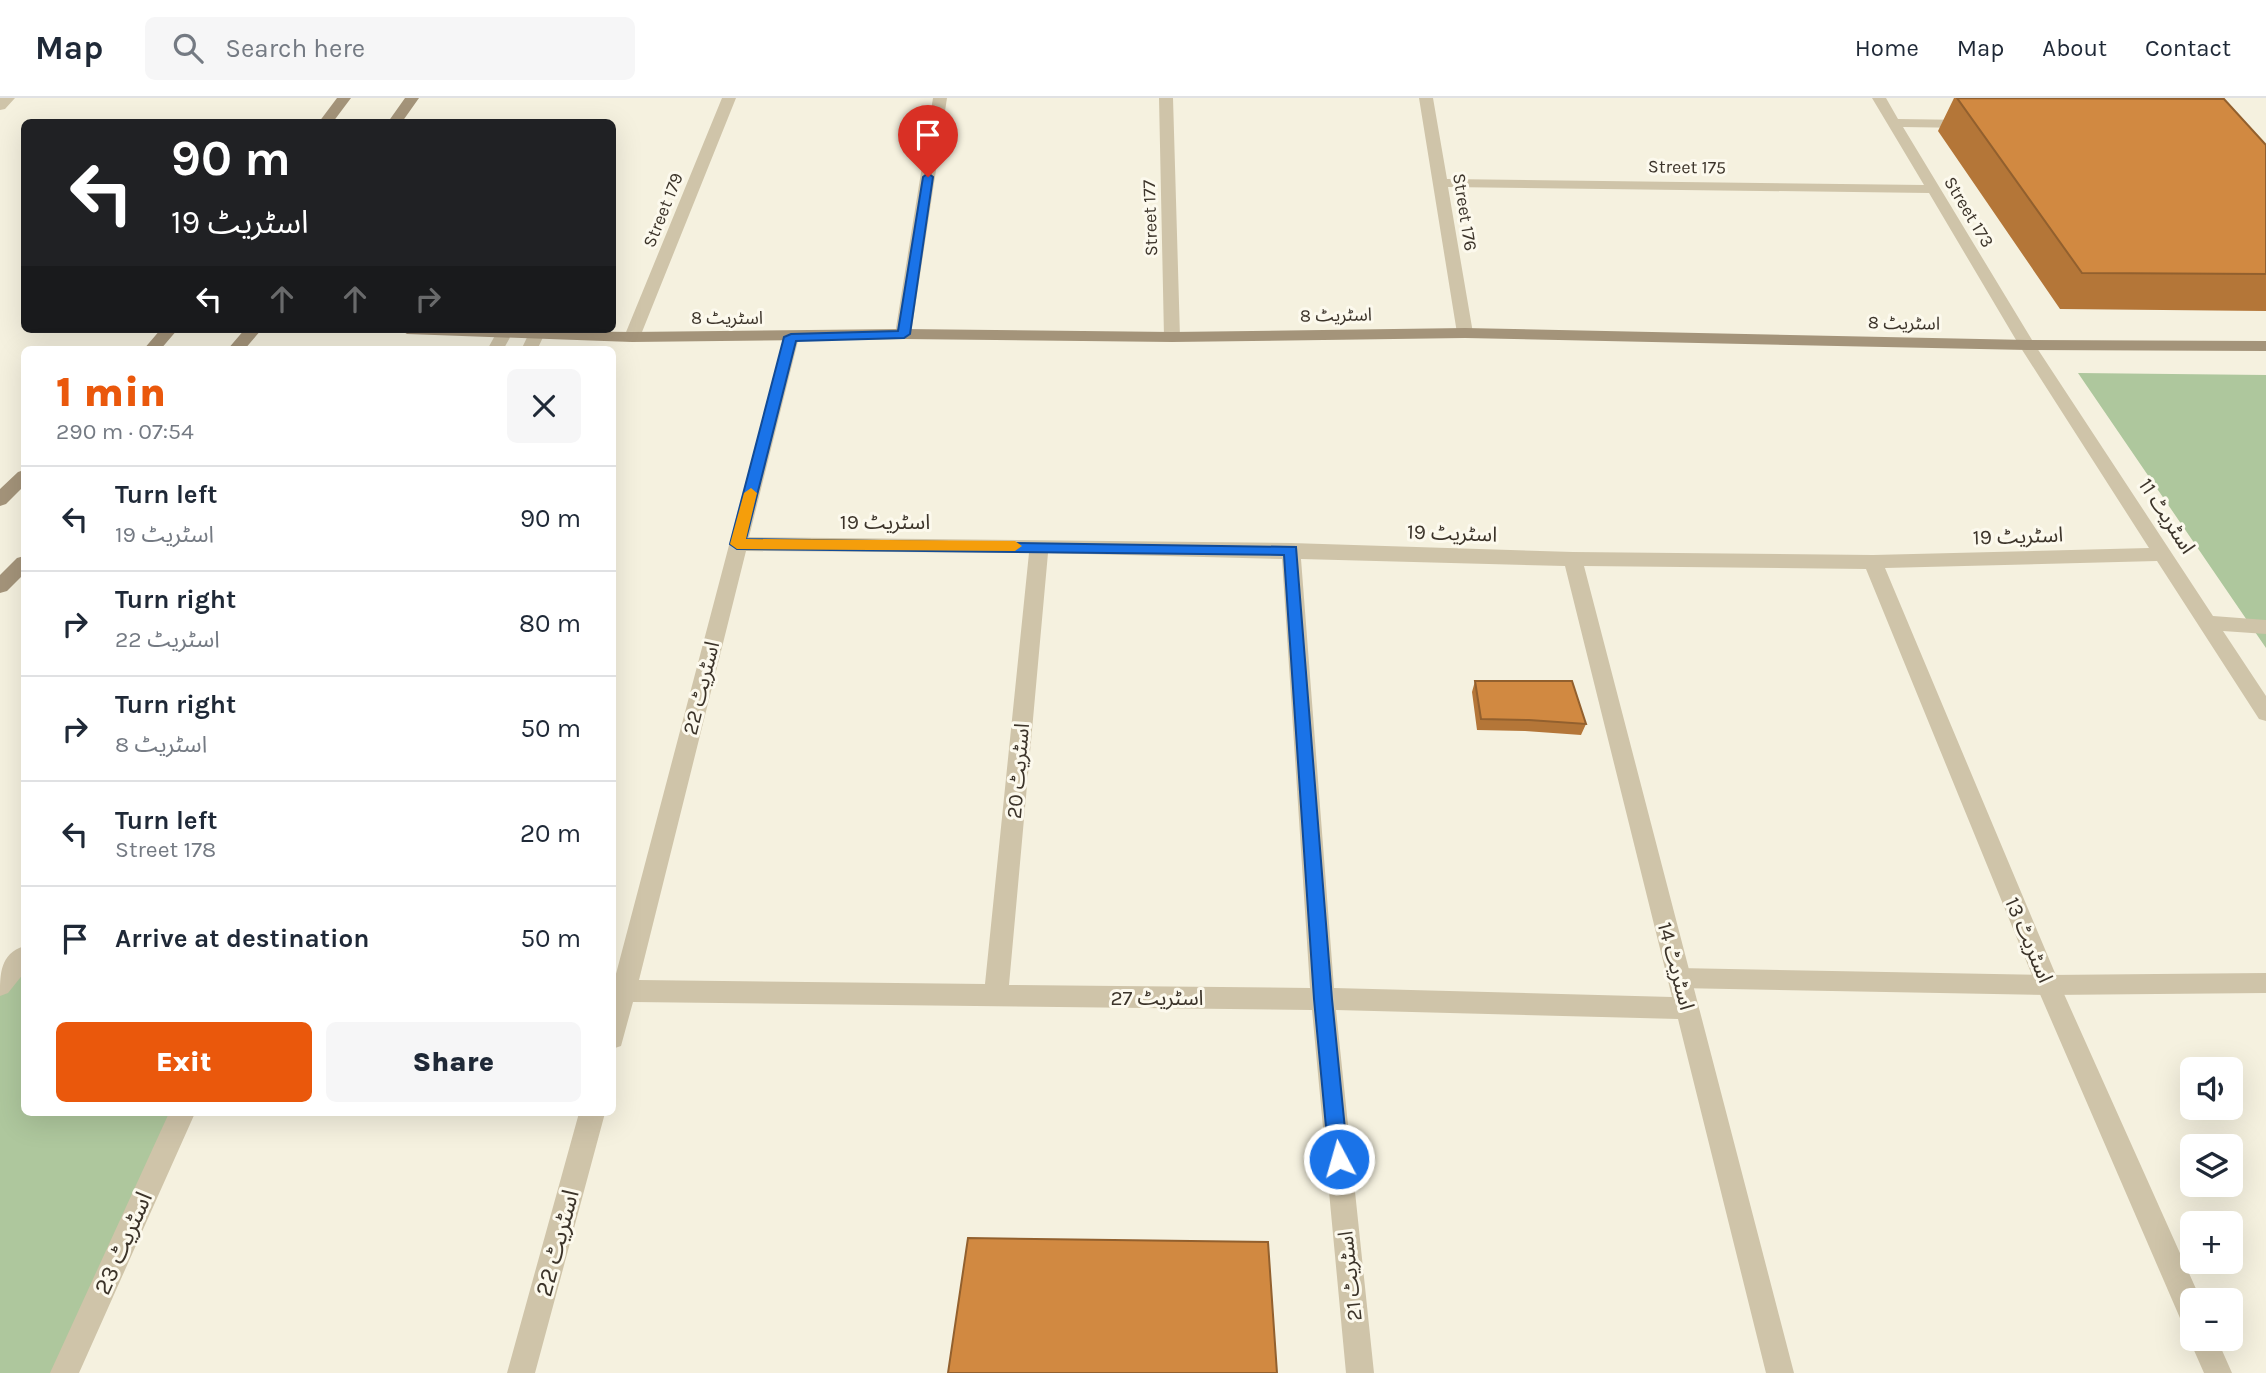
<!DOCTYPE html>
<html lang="en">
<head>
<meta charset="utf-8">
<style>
  body { margin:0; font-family:Karla,"Noto Sans Arabic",sans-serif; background:#f6f6f7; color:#1f2937; height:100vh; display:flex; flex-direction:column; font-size:26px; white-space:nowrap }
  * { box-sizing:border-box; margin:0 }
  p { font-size:23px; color:#747a83 }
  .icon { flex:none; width:38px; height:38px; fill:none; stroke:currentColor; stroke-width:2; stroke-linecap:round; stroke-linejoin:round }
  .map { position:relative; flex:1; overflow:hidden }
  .details { position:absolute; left:21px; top:248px; width:595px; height:770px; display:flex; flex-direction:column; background:#fff; border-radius:10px; box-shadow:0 7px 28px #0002 }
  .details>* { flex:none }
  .hud { position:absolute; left:21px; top:21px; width:595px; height:214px; border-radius:10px; box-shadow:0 7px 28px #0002; background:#202124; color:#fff; overflow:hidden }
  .buttons { position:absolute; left:2180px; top:959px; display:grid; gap:14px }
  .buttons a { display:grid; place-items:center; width:63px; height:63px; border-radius:10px; background:#fff; box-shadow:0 7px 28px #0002; font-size:35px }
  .pin { position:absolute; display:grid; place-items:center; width:60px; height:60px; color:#fff; margin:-72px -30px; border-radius:50% 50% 50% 0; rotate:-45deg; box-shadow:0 0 7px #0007 }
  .pin .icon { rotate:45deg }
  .me { position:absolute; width:77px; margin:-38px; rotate:354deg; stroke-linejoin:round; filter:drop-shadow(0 0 5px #0008) }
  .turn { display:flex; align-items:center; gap:24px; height:147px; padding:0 35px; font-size:32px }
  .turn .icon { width:91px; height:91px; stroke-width:2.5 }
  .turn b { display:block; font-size:49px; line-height:60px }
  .lanes { display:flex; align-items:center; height:66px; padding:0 35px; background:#0003; justify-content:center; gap:35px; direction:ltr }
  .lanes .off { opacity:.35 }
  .round { display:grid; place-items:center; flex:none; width:74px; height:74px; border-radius:10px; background:#f6f6f7 }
  .head { display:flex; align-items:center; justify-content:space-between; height:119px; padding:0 35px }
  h1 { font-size:42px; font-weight:800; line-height:52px; color:#ea580c }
  .cta { display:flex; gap:14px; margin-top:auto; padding:14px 35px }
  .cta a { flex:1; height:80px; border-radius:10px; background:#ea580c; color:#fff; font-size:28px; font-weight:800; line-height:80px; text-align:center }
  .cta a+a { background:#f6f6f7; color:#1f2937 }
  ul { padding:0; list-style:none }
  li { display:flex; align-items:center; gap:21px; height:105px; padding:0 35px; border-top:2px solid #e0e1e3 }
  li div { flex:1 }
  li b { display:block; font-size:26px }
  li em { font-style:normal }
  header { display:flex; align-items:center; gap:42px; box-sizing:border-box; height:98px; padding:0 35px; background:#fff; border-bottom:2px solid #e0e1e3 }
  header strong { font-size:33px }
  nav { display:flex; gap:38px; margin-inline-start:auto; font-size:24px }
  .search { width:490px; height:63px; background:#f6f6f7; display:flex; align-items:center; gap:18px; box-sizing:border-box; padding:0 24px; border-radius:10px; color:#747a83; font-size:26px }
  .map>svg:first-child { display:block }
  .green { fill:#aec79d }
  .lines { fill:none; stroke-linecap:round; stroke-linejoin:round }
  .lane { fill:#cfc4a9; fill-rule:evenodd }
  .street { fill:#cfc4a9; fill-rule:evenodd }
  .secondary { fill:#a4947a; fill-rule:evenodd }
  .wall { fill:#b47638 }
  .building { fill:#d18941; stroke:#92602e; stroke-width:2 }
  .route { fill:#1a73e8; stroke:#114b97; stroke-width:2 }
  .slow { fill:#f59e0b }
  .labels { text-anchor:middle; stroke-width:6; stroke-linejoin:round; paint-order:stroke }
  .far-street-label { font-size:18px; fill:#3c342a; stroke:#fcf9ed }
  .street-label { font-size:21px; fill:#3c342a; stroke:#fcf9ed }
  .near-street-label { font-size:24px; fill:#3c342a; stroke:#fcf9ed }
</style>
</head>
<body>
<header>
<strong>Map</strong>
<div class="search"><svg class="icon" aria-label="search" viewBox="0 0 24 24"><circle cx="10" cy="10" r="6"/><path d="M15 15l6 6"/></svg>Search here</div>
<nav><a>Home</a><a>Map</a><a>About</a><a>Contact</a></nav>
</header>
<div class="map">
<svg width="2266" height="1275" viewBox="0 0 2266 1275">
  <rect width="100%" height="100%" fill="#f5f1df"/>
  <path class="green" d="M2078,275l188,2v273z
    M24,868v147h148l-119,260h-53v-378z"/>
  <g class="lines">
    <path class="lane" d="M1678,870l370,7 218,-2v20l-218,2 -370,-7 -8,-3 -3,-7 3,-7z"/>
    <path class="street" d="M0,0h15l-10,11 -5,1z
      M722,0h14l-96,239 -2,4h-12l-2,-4z
      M933,0h14l-36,236 -8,5 -8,-5z
      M1159,0h14l7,239 -8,5 -8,-5z
      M1419,0h14l14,81 477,6 -52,-87h14l12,21 70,1 7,4 -7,4 -65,-1 132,218 178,271 53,4v14l-43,-3 43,65v25l-7,-2 -102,-158 -272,7 175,417 141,315h-8v29l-10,-4 -147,-340 -170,-416 -282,-3 210,807h-28l-88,-354 -342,-9 38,363h-28l-34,-363 -679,-8 -12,44 -9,3v-60l173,-656h12l2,4 -50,200 542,6 282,9 300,3 276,-7 -130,-203 -90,-152 -481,-6 25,146 -8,5 -8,-5zM746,453l283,2 -44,431 -346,-4zM1048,455l234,6 28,429 -301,-3zM1301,461l264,7 107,431 -338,-9z
      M504,231l8,5 -9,16h-16l11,-20z
      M531,231h12l2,4 -8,17h-16z
      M24,848v27l-16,20 -8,3c0,-22 0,-42 24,-50z
      M169,1015h26l-116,260h-29z
      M579,1015h26l-70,260h-28z
      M2193,1232v9h24l15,34h-28l-15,-34z"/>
    <path class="secondary" d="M337,0h14l-18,24h-14z
      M405,0h14l-17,24h-14z
      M1465,230l562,12 239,1v10l-239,-1 -562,-12 -293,4 -269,-3 -271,3 -225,-8 -8,-5 233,3 271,-3 269,3z
      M161,231h17l-18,21h-17z
      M245,231h17l-18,21h-17z
      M24,372v16l-18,18 -6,2v-17l18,-17z
      M24,458v18l-17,17 -7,2v-18l17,-17z"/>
  </g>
  <path class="wall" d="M1954,0h165l147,47v166l-206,-2 -122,-178z
    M1475,583l111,43 -5,11 -56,-4 -48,-1 -5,-38z"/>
  <path class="building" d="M1957,0l267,1 42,46v129l-184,-1z
    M1475,583h97l14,43 -57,-4 -48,-1z
    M968,1140l300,4 9,131h-329z"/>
  <path class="route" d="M928,75l5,4 -23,157 -6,4 -108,3 -50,198 550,8 36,452 16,160 -2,7 -7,3 -7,-3 -3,-7 -15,-160 -30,-444 -547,-6 -7,-5 54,-207 7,-3 107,-3 25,-154z"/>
  <path class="slow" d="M751,390l6,5 -11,46 269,2 7,5 -7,5 -278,-2 -7,-5 14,-51z"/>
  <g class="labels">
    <g class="far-street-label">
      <text transform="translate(1687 69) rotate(1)" y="6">Street 175</text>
      <text transform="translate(663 112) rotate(-68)" y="6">Street 179</text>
      <text transform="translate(1465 114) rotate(81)" y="6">Street 176</text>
      <text transform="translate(1969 114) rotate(59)" y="6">Street 173</text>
      <text transform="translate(1150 120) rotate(-92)" y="6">Street 177</text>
      <text transform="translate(1336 217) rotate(-1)" y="6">اسٹریٹ 8</text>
      <text x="727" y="226">اسٹریٹ 8</text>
      <text transform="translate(1904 225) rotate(1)" y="6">اسٹریٹ 8</text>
    </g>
    <g class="street-label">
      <text transform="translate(2167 418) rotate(57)" y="7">اسٹریٹ 11</text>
      <text x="885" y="431">اسٹریٹ 19</text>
      <text transform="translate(1452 435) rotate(2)" y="7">اسٹریٹ 19</text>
      <text transform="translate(2018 438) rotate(-2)" y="7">اسٹریٹ 19</text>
      <text transform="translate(701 590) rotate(-76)" y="7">اسٹریٹ 22</text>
      <text transform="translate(1018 673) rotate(-85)" y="7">اسٹریٹ 20</text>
      <text transform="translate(2029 842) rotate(67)" y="7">اسٹریٹ 13</text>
      <text transform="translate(1676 868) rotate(75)" y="7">اسٹریٹ 14</text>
      <text x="1157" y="907">اسٹریٹ 27</text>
      <text transform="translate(1350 1178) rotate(-96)" y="7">اسٹریٹ 21</text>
    </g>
    <g class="near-street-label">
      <text transform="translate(123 1145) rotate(-66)" y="8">اسٹریٹ 23</text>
      <text transform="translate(557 1145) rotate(-75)" y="8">اسٹریٹ 22</text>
    </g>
  </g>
</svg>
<div class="buttons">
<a><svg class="icon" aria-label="sound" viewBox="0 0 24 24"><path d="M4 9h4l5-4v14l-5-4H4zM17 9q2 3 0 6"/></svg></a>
<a><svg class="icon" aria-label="layers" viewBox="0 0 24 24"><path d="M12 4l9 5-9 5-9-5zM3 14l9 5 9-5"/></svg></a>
<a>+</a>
<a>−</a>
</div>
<div class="pin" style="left:928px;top:79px;background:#d93025"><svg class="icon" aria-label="arrive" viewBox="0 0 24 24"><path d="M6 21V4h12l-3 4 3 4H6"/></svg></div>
<svg class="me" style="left:1339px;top:1061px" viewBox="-20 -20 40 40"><circle r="17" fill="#1a73e8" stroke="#fff" stroke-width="3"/><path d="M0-11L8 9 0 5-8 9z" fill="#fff"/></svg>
<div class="hud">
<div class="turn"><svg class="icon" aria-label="left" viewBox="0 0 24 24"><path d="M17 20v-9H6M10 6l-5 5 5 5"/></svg><div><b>90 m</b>اسٹریٹ 19</div></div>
<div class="lanes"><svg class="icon" aria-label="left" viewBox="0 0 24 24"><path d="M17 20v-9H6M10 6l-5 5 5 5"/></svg><svg class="icon off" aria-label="ahead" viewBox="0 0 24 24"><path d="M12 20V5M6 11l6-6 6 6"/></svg><svg class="icon off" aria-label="ahead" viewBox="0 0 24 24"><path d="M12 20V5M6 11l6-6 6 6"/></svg><svg class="icon off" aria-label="right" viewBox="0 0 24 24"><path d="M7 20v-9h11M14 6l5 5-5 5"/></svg></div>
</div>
<section class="details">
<div class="head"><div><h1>1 min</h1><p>290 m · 07:54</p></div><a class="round"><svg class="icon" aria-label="close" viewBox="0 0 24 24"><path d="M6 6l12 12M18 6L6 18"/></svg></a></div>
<ul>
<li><svg class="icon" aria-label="left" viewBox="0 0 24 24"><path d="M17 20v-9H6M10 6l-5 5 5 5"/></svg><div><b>Turn left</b><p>اسٹریٹ 19</p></div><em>90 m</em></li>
<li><svg class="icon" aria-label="right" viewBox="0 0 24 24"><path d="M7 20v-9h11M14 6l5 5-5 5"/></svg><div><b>Turn right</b><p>اسٹریٹ 22</p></div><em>80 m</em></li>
<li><svg class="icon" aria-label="right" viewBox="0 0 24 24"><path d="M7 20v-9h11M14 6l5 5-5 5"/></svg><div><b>Turn right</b><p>اسٹریٹ 8</p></div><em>50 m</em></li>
<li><svg class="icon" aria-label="left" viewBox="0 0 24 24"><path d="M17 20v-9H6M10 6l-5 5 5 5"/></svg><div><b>Turn left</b><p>Street 178</p></div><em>20 m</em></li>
<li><svg class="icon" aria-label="arrive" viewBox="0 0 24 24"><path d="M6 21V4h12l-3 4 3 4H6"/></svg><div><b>Arrive at destination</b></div><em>50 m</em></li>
</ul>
<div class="cta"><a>Exit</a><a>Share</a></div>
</section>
</div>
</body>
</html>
